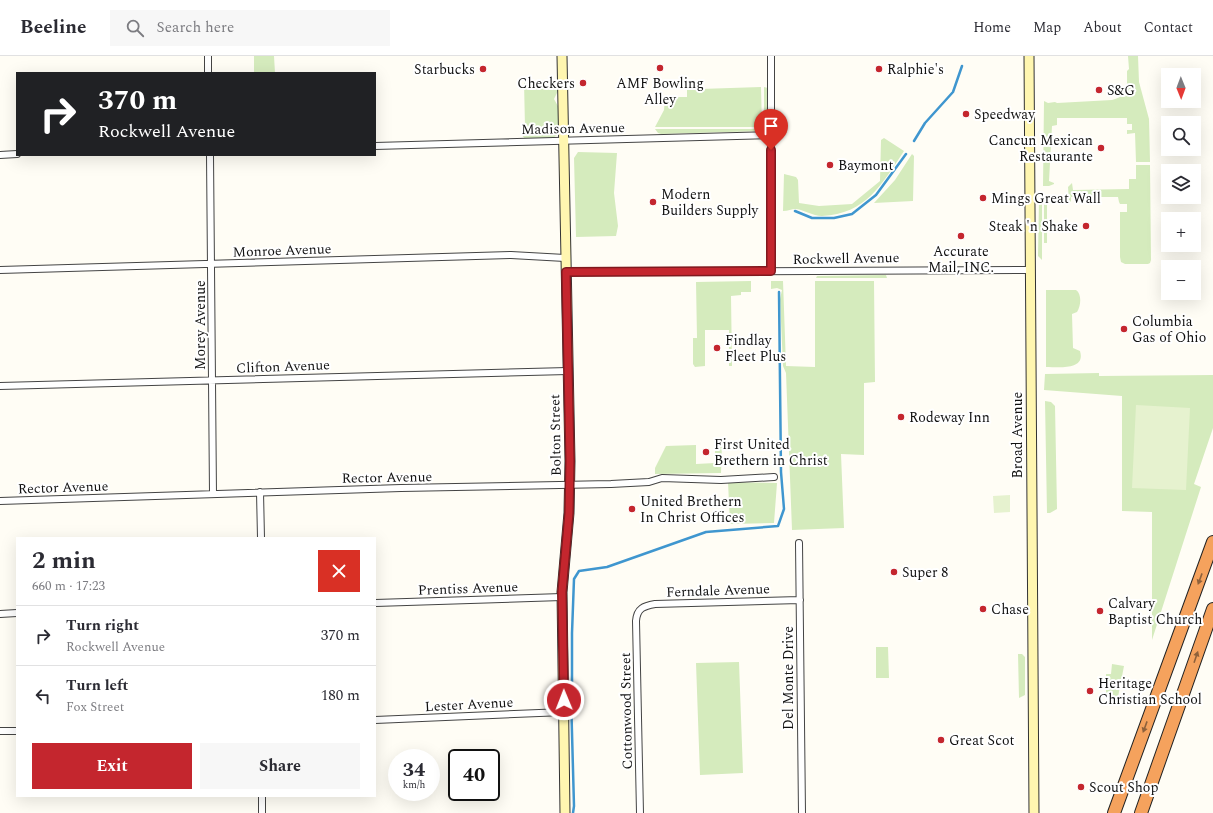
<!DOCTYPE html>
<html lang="en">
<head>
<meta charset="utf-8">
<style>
  body { margin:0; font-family:Spectral,serif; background:#f7f7f7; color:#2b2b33; height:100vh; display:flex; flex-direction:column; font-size:15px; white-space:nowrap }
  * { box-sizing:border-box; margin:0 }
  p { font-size:13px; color:#7c7c81 }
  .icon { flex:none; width:22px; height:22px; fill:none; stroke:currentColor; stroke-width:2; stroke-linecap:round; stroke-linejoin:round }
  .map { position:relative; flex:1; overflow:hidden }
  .sheet { position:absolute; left:16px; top:481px; width:360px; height:260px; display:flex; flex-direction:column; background:#fff; border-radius:0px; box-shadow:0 4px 16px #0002 }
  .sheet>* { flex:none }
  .banner { position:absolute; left:16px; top:16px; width:360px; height:84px; border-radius:0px; box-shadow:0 4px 16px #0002; background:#202124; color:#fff; overflow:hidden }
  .needle { width:26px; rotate:179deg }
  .buttons { position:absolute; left:1161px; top:12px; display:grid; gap:8px }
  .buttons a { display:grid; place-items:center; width:40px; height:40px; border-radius:0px; background:#fff; box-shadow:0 4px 16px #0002; font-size:20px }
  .speed { position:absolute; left:388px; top:693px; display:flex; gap:8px; font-size:20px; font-weight:700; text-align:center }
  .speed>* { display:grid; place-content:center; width:52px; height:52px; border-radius:50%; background:#fff; box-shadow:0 4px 16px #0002; line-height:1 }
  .speed small { font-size:10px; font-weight:400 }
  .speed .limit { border:2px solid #111; border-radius:6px; background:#fff; color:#111 }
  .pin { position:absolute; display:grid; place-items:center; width:34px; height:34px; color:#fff; margin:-41px -17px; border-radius:50% 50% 50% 0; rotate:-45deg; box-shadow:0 0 4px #0007 }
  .pin .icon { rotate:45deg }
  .me { position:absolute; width:44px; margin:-22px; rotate:359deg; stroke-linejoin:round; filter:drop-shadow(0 0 3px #0008) }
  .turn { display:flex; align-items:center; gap:14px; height:84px; padding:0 16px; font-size:18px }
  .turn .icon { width:52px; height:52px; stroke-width:2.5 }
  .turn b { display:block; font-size:28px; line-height:34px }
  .round { display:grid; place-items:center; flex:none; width:42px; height:42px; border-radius:0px; background:#f7f7f7 }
  .headline { display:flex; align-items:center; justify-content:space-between; height:68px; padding:0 16px }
  h1 { font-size:24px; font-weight:700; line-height:30px }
  .action { display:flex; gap:8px; margin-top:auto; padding:8px 16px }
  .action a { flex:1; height:46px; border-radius:0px; background:#c4262e; color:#fff; font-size:16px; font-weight:700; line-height:46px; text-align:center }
  .action a+a { background:#f7f7f7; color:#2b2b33 }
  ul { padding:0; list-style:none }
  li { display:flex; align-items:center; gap:12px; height:60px; padding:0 16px; border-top:1px solid #e1e1e2 }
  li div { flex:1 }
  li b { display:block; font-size:15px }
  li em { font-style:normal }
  header { display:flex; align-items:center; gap:24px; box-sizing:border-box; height:56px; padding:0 20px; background:#fff; border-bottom:1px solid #e1e1e2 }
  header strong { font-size:19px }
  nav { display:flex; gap:22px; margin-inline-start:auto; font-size:14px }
  .search { width:280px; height:36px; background:#f7f7f7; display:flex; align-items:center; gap:10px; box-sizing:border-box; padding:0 14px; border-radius:0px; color:#7c7c81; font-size:15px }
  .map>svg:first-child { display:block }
  .green { fill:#d5ebbd }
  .pitch { fill:#e6f2cf }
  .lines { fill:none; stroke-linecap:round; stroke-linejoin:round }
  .stream { stroke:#3f96cf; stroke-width:2.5 }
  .street-casing { stroke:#444; stroke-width:8 }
  .secondary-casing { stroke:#333; stroke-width:11 }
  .highway-casing { stroke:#222; stroke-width:14 }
  .street { stroke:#fff; stroke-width:6 }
  .secondary { stroke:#fff6b0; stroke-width:9 }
  .highway { stroke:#f5a25d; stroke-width:12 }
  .oneway { fill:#8e613b }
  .route-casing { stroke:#7f191e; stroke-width:10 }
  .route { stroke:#c4262e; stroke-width:7 }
  .poi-dot { fill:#c4262e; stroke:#fff; stroke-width:1.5 }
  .labels { text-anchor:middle; stroke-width:4; stroke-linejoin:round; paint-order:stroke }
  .poi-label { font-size:14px; fill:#111; stroke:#fff; text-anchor:start }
  .street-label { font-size:14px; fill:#111; stroke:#fff }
</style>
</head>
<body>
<header>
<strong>Beeline</strong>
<div class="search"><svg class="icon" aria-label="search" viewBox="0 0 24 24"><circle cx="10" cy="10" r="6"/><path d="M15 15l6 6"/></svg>Search here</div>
<nav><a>Home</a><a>Map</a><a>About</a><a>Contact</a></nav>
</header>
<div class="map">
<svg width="1213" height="757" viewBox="0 0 1213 757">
  <rect width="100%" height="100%" fill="#fffdf5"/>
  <path class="green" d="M254,0h20l1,17h-21z
    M1128,0h10l1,26 10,37 1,43h-14l-1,-29 -8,1v-4h5v-6h-5v-6h-70v7l-5,1 -3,55 5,2v1l-5,2h-6l1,-85 4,2 7,-1 2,1 55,-3c17,-4 15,-14 15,-29l2,-2z
    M554,24v3l4,1v7l-4,8 5,9v19h-34l-1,-45z
    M687,30h12l1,3 61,-2 1,40h-107l9,-17 1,-13h22z
    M764,31l4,1v3l1,35 -5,5z
    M655,73h107v2l-101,3 -3,-1z
    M560,76c-7,10 -23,8 -34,8l-6,-7z
    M884,82l20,13c-22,33 -38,63 -82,65 -9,0 -20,-7 -27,-7 -3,0 -7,2 -12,2l1,-37 12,3 2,3 1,23 20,3 33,-2 28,-23 1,-41z
    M578,96l39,1 -3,40 4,33 -2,10 -40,1 -2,-79z
    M912,98l2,2 -1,45 -39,2 21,-23z
    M1136,109h14l1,95 -1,3 -2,1h-23l-4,-2 -1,-5v-45h7v-8h-7l-1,-2 -1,-5h-47v5l-2,-1 -1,-14 4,-4 1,7 56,-1v-10h7z
    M1044,140h5l4,4v3l-6,1v39h-3z
    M1042,141v63l-4,-4 1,-57z
    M886,219l1,3h-71l1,-2z
    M751,225v11h-10v3l-10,1 1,70h-3v-36h-24v36l-10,1 -2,-3v-26h4l-1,-56z
    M771,225h12l3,85 29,1v-86h59l1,101 -11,1v72l-23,-1 3,74 -52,2 -6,-157 -3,-7 -3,-67 2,-9 -5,-2 -6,1z
    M1046,234h30c6,4 5,16 1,22l-5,2 1,34 7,3c6,20 -22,16 -34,16z
    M1099,317v3l114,-1v53l-19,56 7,3 -49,153v-128l-30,-1v-115l-78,-6 1,-16z
    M1045,345l6,1 4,4 2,103 -7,4h-3z
    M715,386h2v2h5l-1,29 -66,1v-6l11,-22 30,-1v19l19,-1z
    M728,426l49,1 -3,40 -44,1z
    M876,591h12l1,31h-13z
    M1018,598h4l3,3v38l-6,3z
    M739,606l4,111 -43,2 -4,-112z
    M1112,608l12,2 -6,31h-12v-23h5z"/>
  <path class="pitch" d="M1136,349l54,3 -4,82 -54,-2z
    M1010,439v17l-16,1 -1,-17z"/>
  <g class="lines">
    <path class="stream" d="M914,85l11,-18 28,-31 9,-26
      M795,155l17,7h22l18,-4 24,-19 30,-41
      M573,757l1,-7 -3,-110 1,-6v-57l2,-54 5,-8 28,-4 99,-35 72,-6 6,-17 -3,-37 -2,-180"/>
    <defs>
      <path id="street" d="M208,0v17
        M375,90l396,-11
        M0,99l17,-1
        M210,99l3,339
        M0,214l511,-15 54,3
        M771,215v-215
        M566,216l464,-2
        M0,330l568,-15
        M260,436l1,46
        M0,445l401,-13 210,-4 38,-2 13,-4 59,2 53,-3
        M799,487l3,270
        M375,547l187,-6
        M0,558l17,-1
        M375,664l189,-8
        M0,675h17
        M262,740v17
        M640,757l-4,-192c1,-13 8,-15 19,-17l145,-4"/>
      <path id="secondary" d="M562,0l8,405 -1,52 -7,79 3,221
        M1029,0l5,757"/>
      <path id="highway" d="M1114,757l99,-271
        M1141,757l72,-204"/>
    </defs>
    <use href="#street" class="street-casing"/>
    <use href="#secondary" class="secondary-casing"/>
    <use href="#highway" class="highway-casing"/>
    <use href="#street" class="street"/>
    <use href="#secondary" class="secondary"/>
    <use href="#highway" class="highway"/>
  </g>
  <defs><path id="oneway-solid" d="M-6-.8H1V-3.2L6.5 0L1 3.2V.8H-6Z"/></defs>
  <g class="oneway">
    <use href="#oneway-solid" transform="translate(1200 523) rotate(110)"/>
    <use href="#oneway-solid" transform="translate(1196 601) rotate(-71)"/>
    <use href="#oneway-solid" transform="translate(1145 671) rotate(110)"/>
  </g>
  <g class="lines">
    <defs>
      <path id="route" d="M564,644l-2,-108 7,-79 1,-52 -4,-189 205,-1v-121"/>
    </defs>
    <use href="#route" class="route-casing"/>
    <use href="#route" class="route"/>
  </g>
  <g class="poi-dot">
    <circle cx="660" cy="12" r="4"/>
    <circle cx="483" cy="13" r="4"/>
    <circle cx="879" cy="13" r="4"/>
    <circle cx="583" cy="27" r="4"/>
    <circle cx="1099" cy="34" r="4"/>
    <circle cx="966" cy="58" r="4"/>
    <circle cx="1101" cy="92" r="4"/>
    <circle cx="830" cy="109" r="4"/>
    <circle cx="983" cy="142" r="4"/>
    <circle cx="653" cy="146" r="4"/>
    <circle cx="1086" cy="170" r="4"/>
    <circle cx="961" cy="180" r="4"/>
    <circle cx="1124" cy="273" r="4"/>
    <circle cx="717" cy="292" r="4"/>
    <circle cx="901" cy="361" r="4"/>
    <circle cx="706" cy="396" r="4"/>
    <circle cx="632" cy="453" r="4"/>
    <circle cx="894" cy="516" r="4"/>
    <circle cx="983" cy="553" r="4"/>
    <circle cx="1100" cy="555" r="4"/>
    <circle cx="1090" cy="635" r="4"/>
    <circle cx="941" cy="684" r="4"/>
    <circle cx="1081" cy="731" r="4"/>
  </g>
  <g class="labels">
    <g class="poi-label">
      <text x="475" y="18" text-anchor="end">Starbucks</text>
      <text x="887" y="18">Ralphie's</text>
      <text x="575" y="32" text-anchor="end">Checkers</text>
      <text x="660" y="32" text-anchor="middle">AMF Bowling<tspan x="660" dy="16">Alley</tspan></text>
      <text x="1107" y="39">S&amp;G</text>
      <text x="974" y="63">Speedway</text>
      <text x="1093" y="89" text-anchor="end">Cancun Mexican<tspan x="1093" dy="16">Restaurante</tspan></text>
      <text x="838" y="114">Baymont</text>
      <text x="661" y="143">Modern<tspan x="661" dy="16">Builders Supply</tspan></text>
      <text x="991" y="147">Mings Great Wall</text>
      <text x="1078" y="175" text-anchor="end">Steak 'n Shake</text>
      <text x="961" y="200" text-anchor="middle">Accurate<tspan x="961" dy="16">Mail, INC.</tspan></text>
      <text x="1132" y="270">Columbia<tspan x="1132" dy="16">Gas of Ohio</tspan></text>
      <text x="725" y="289">Findlay<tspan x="725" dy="16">Fleet Plus</tspan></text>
      <text x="909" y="366">Rodeway Inn</text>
      <text x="714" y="393">First United<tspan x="714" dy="16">Brethern in Christ</tspan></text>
      <text x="640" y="450">United Brethern<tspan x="640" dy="16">In Christ Offices</tspan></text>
      <text x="902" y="521">Super 8</text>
      <text x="1108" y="552">Calvary<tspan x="1108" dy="16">Baptist Church</tspan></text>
      <text x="991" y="558">Chase</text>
      <text x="1098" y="632">Heritage<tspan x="1098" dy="16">Christian School</tspan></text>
      <text x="949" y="689">Great Scot</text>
      <text x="1089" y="736">Scout Shop</text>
    </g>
    <g class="street-label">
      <text transform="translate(573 72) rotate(-1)" y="5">Madison Avenue</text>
      <text transform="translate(282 194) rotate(-2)" y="5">Monroe Avenue</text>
      <text transform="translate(846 202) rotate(-1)" y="5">Rockwell Avenue</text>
      <text transform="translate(200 269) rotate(-90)" y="5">Morey Avenue</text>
      <text transform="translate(283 310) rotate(-2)" y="5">Clifton Avenue</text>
      <text transform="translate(555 379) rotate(-91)" y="5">Bolton Street</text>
      <text transform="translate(1017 379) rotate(-90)" y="5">Broad Avenue</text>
      <text transform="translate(387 421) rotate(-1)" y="5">Rector Avenue</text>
      <text transform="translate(63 431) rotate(-2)" y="5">Rector Avenue</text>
      <text transform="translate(468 532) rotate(-2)" y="5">Prentiss Avenue</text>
      <text transform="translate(718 534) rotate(-2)" y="5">Ferndale Avenue</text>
      <text transform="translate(788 622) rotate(-90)" y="5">Del Monte Drive</text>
      <text transform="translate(469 648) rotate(-3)" y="5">Lester Avenue</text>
      <text transform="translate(626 655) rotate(-91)" y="5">Cottonwood Street</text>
    </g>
  </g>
</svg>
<div class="buttons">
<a><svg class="needle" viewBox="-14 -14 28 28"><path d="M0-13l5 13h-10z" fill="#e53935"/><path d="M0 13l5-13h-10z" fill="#7c7c81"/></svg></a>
<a><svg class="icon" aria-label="search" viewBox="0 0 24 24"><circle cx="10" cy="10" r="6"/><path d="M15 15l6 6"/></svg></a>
<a><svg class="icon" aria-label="layers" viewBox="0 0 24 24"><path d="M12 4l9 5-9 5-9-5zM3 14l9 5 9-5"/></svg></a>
<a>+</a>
<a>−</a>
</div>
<div class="speed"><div>34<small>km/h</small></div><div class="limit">40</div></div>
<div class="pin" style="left:771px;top:94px;background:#d93025"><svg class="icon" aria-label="arrive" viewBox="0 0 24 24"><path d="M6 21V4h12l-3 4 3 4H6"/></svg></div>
<svg class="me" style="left:564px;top:644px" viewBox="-20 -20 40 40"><circle r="17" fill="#c4262e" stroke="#fff" stroke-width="3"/><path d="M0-11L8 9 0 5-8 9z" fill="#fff"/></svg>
<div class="banner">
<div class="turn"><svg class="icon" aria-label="right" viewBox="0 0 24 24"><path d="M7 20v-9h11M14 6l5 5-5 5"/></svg><div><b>370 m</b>Rockwell Avenue</div></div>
</div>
<section class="sheet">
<div class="headline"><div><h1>2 min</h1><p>660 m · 17:23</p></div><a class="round" style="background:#d93025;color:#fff"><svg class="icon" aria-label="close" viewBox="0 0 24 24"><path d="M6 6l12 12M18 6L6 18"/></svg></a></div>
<ul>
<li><svg class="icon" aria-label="right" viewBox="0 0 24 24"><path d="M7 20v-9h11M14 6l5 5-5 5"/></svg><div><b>Turn right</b><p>Rockwell Avenue</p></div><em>370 m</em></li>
<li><svg class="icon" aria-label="left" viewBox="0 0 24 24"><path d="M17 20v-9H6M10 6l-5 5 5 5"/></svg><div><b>Turn left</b><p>Fox Street</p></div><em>180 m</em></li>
</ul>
<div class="action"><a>Exit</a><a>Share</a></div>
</section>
</div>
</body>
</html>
